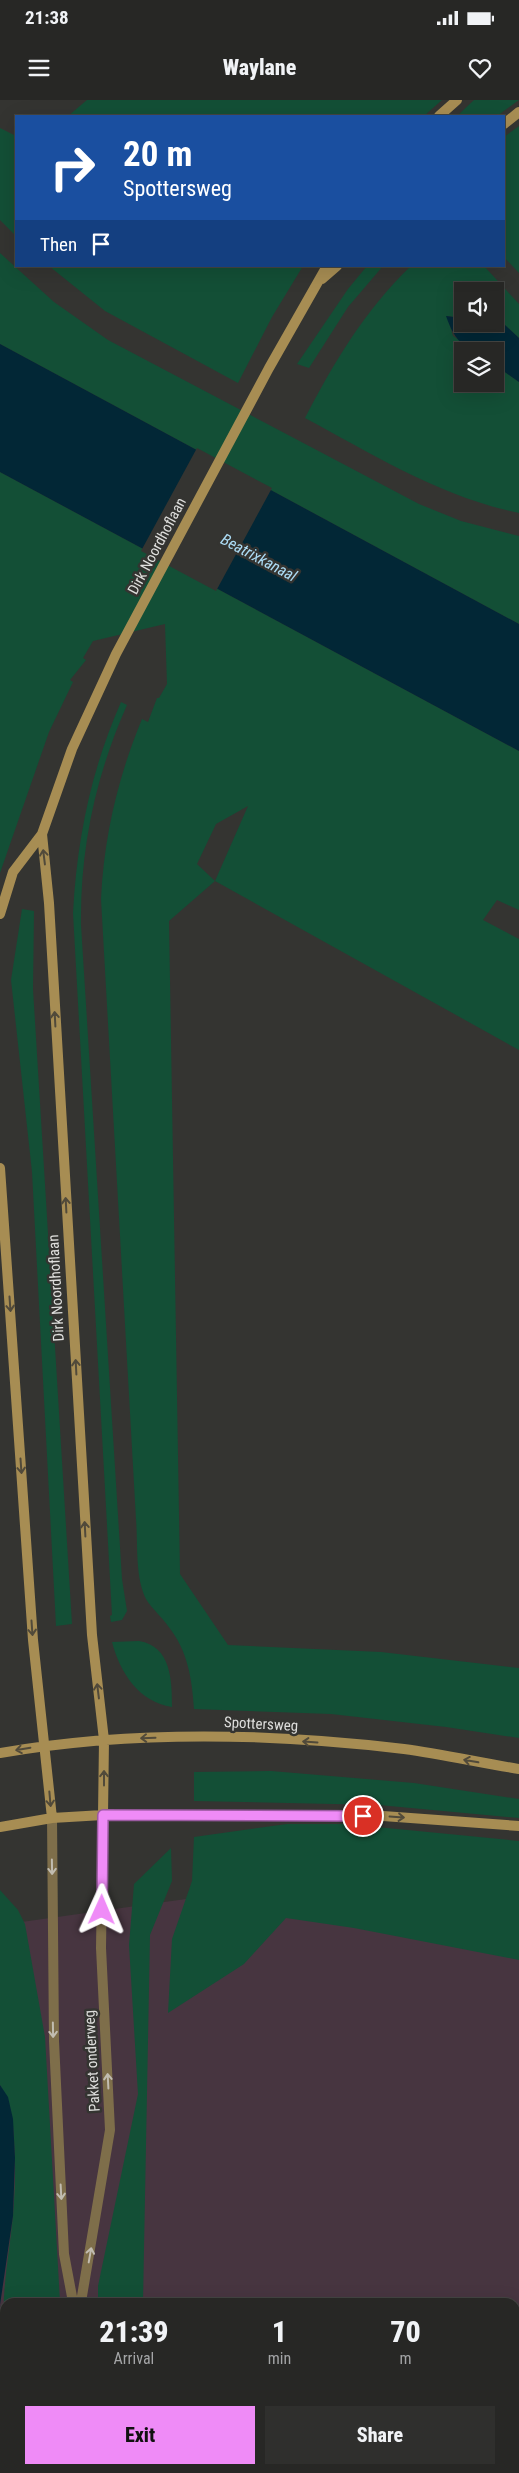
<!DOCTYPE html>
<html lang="en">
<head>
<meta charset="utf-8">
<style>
  body { margin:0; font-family:"Roboto Condensed",sans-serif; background:#2f2f2d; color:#f1f3f6; height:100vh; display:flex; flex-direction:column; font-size:19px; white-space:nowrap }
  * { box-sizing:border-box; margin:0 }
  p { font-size:16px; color:#a4a5a7 }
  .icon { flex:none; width:28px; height:28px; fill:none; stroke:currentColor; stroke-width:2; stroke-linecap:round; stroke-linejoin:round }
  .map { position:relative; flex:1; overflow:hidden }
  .drawer { position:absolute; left:0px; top:2198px; width:520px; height:176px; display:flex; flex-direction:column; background:#272725; border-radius:15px 15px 0 0; box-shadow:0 5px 20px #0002,0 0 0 1px #434442 }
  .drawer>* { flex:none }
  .banner { position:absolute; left:15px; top:15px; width:490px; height:152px; border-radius:0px; box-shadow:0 5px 20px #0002,0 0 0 1px #434442; background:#1a4fa0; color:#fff; overflow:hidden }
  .tools { position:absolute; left:454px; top:182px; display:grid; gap:10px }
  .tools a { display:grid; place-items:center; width:50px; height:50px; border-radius:0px; background:#272725; box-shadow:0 5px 20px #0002,0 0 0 1px #434442; font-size:25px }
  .pin { position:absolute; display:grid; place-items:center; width:42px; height:42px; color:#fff; margin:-21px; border:2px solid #fff; border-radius:50%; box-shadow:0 1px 5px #0007 }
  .me { position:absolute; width:55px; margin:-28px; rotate:1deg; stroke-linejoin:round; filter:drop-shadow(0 0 4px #0008) }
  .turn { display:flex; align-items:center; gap:18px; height:105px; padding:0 25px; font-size:22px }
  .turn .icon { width:65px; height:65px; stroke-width:2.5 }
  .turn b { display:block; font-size:35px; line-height:42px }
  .then { display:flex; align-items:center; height:48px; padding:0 25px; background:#0003; gap:10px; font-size:19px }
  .eta { display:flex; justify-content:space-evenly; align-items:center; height:85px; text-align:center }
  .eta b { font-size:30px; font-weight:800; line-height:35px }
  .button { display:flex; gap:10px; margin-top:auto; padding:10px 25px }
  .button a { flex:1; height:58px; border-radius:0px; background:#ef8bf7; color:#111; font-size:20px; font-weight:800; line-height:58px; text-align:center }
  .button a+a { background:#2f2f2d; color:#f1f3f6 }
  .status { display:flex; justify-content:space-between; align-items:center; height:35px; padding:0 25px; background:#272725; direction:ltr }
  .status svg { height:14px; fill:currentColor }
  header { display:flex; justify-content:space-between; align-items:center; height:65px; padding:0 25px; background:#272725; font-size:22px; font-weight:800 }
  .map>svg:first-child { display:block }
  .industrial { fill:#473540; fill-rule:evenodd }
  .green { fill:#134f36; fill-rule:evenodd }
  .water { fill:#022736 }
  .pier { fill:#343431 }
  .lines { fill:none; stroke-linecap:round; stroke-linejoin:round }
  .street { stroke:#7e6e4a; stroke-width:10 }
  .secondary { stroke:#a78d53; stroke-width:10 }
  .oneway { stroke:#514a3a }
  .oneway2 { stroke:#c1bcb0 }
  .route-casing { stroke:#9b5aa1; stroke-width:12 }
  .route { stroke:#ef8bf7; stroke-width:9 }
  .labels { text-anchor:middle; stroke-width:5; stroke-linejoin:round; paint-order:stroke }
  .street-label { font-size:15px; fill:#dededc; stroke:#343431 }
  .water-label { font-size:16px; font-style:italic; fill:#acdcf5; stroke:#343431 }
</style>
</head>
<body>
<div class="status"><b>21:38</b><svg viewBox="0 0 49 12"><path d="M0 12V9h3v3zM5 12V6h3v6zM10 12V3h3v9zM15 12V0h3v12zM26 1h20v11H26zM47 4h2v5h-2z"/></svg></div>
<header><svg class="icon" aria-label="menu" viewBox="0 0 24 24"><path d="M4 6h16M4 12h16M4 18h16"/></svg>Waylane<svg class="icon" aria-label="heart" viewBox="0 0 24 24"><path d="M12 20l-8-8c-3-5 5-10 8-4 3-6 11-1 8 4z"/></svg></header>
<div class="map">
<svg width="519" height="2373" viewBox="0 0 519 2373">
  <rect width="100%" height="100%" fill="#343431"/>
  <path class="industrial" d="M222,1794l297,45v534h-519v-548zM5,2202h510v167h-510z"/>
  <path class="green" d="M87,0h355l-18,16h-356z
    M474,0h45l-22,16h-40z
    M519,26v147l-15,-16v-120z
    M0,28l16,8v100l-16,-16z
    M0,153l54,49 54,38 311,164 42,17 58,15v88l-519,-280z
    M49,166h254l-31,51 -34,66 -133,-72z
    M367,166h16l-35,41 -39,61 -12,-4 51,-75z
    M411,166h73l35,38v34l-14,-13 -10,-1v-33h-33v27l-15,-2 6,20 22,15h-13v33h33v-19l24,17v131c-78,-16 -145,-58 -214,-95 29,-56 60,-108 106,-152z
    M0,372l519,279v159l-22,-10 -14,20 36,19v111l-304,-169 -46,40 11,653 48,71 153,7 138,16v70l-73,-11 -115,-13 -137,-5c-2,-30 -6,-58 -26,-83 -6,-9 -16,-17 -22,-27 -11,-22 -8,-55 -10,-80l-35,-620c3,-63 17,-122 41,-180l6,3 9,-24h2l8,-14 -2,-60 -72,17 -10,17 3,2 -16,20 3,2 -24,50 -49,141zM248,706l-33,75 -18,-17 19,-40z
    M121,602l6,3c-31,70 -47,142 -46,220l41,654 5,32 -5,9 -11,2 -1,-6 2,-1 -39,-702c4,-74 18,-143 48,-211z
    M22,809l12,2 -1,78 39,635 -16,2 -24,-454 -21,-192z
    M139,1541c32,5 33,39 33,66 -33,-5 -52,-34 -60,-65z
    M271,1671l143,12 105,16v19l-140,-13 -185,-4v-29z
    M287,1724h59l173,17v119l-165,-32 -68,-10 -42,46 -76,49 4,-74 20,-58 2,-44z
    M171,1748l1,33 -22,54 -7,367h-45v-16l40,-192 -9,-149 5,-61z
    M0,1790l18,20 7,14 20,113 15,265h-55v36c-5,-42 4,-81 8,-122 2,-25 3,-51 1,-76 -1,-20 -3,-38 -14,-55z
    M7,2369h59l-2,4h-59z
    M100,2369h40v4h-40z"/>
  <path class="water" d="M446,216l16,2v6l43,1 14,13v44l-24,-17v-14c-30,0 -39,-7 -49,-35z
    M0,244l519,280v127l-519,-279z
    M0,1985l8,12 5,22 2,39 -2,58 -13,89 5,33v131h2l-2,4h-5z"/>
  <path class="pier" d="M197,348l75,40 -56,103 -75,-40z"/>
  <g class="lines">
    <path class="street" d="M52,1718l2,223 10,213 9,48
      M81,2202l29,-172 -9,-182 2,-133
      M82,2373l1,-4"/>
    <path class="secondary" d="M439,16l18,-16
      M504,24l15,-12
      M322,179l15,-13
      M42,734l7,69 43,732 12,105 -1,75
      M0,814l13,-42 29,-38 30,-85 44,-95 153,-286 58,-102
      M0,1068l33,472 19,178
      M0,1653c132,-23 270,-20 404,-4 38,5 77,14 115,20
      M0,1727l52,-9 51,-3 280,1 136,10"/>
  </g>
  <defs><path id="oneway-shaft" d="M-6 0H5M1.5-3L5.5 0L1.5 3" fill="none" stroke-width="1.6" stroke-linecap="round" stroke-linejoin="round" transform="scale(1.25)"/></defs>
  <g class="oneway">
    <use href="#oneway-shaft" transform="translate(44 757) rotate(-97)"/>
    <use href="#oneway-shaft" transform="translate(55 919) rotate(-93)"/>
    <use href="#oneway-shaft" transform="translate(66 1105) rotate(-93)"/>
    <use href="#oneway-shaft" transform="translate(10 1204) rotate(86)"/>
    <use href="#oneway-shaft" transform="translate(76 1267) rotate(-93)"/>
    <use href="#oneway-shaft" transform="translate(21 1366) rotate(86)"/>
    <use href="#oneway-shaft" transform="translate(85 1429) rotate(-93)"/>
    <use href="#oneway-shaft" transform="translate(32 1528) rotate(86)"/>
    <use href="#oneway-shaft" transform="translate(98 1591) rotate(-97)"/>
    <use href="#oneway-shaft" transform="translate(148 1638) rotate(178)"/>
    <use href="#oneway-shaft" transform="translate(310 1642) rotate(-176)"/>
    <use href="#oneway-shaft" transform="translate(23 1649) rotate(170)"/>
    <use href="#oneway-shaft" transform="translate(471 1661) rotate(-170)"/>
    <use href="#oneway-shaft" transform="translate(104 1678) rotate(-90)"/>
    <use href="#oneway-shaft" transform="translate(50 1699) rotate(85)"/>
    <use href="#oneway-shaft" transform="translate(397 1717) rotate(4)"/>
  </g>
  <g class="oneway2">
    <use href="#oneway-shaft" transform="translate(52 1767) rotate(89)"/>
    <use href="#oneway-shaft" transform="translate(53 1930) rotate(89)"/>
    <use href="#oneway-shaft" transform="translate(108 1981) rotate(-93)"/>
    <use href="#oneway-shaft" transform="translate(61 2092) rotate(87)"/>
    <use href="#oneway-shaft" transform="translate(90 2155) rotate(-80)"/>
  </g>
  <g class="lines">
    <defs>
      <path id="route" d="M102,1810l1,-95 260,1"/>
    </defs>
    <use href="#route" class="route-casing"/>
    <use href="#route" class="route"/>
  </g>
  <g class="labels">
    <g class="street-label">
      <text transform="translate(157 446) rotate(-62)" y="5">Dirk Noordhoflaan</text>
      <text transform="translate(56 1188) rotate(-93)" y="5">Dirk Noordhoflaan</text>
      <text transform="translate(261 1624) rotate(3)" y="5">Spottersweg</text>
      <text transform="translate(92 1961) rotate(-93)" y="5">Pakket onderweg</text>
    </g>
    <g class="water-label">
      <text transform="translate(259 457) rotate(28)" y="6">Beatrixkanaal</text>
    </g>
  </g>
</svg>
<div class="tools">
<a><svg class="icon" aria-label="sound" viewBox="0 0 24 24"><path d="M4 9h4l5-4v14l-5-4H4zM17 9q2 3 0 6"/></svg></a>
<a><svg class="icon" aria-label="layers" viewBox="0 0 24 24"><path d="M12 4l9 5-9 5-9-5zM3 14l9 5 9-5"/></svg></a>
</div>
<div class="pin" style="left:363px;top:1716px;background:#d93025"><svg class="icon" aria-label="arrive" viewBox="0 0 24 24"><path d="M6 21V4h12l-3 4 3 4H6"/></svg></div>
<svg class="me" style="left:102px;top:1810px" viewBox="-20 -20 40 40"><path d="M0-17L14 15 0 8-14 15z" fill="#ef8bf7" stroke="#fff" stroke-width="4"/></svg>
<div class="banner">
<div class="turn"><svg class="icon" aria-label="right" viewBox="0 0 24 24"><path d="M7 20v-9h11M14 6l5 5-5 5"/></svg><div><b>20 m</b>Spottersweg</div></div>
<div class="then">Then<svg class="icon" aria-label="arrive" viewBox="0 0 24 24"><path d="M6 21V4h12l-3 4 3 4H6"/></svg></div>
</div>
<section class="drawer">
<div class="eta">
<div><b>21:39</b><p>Arrival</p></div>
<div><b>1</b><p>min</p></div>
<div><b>70</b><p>m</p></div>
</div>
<div class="button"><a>Exit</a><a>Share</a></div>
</section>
</div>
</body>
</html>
